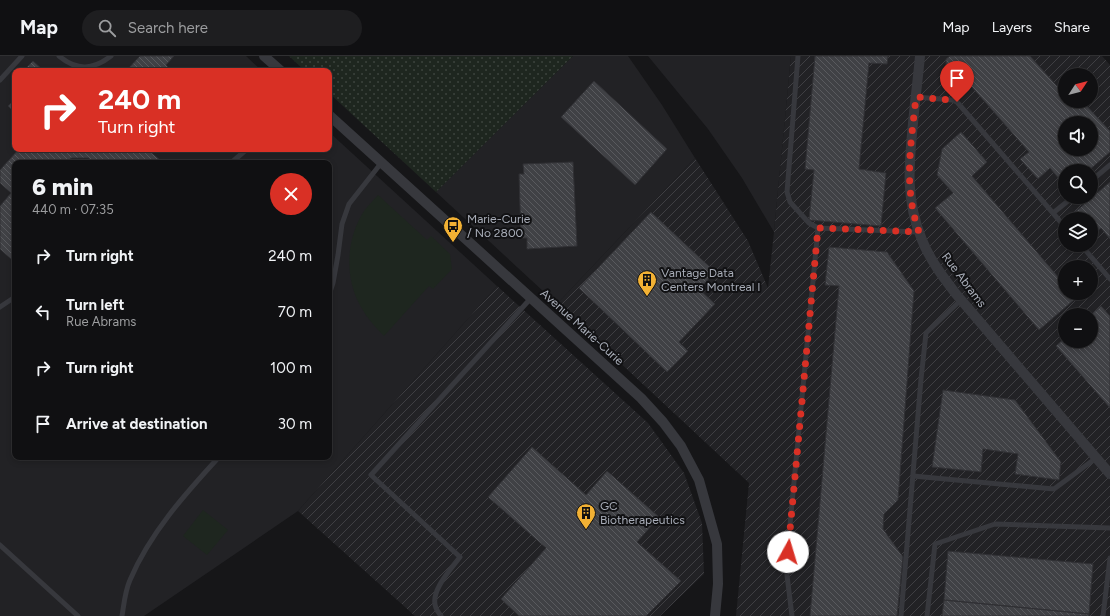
<!DOCTYPE html>
<html lang="en">
<head>
<meta charset="utf-8">
<style>
  body { margin:0; font-family:Figtree,sans-serif; background:#1e1e20; color:#f1f3f6; height:100vh; display:flex; flex-direction:column; font-size:15px; white-space:nowrap }
  * { box-sizing:border-box; margin:0 }
  p { font-size:13px; color:#9c9d9f }
  .icon { flex:none; width:22px; height:22px; fill:none; stroke:currentColor; stroke-width:2; stroke-linecap:round; stroke-linejoin:round }
  .map { position:relative; flex:1; overflow:hidden }
  .details { position:absolute; left:12px; top:104px; width:320px; height:300px; display:flex; flex-direction:column; background:#101012; border-radius:8px; box-shadow:0 2px 6px #0003,0 0 0 1px #303032 }
  .details>* { flex:none }
  .hud { position:absolute; left:12px; top:12px; width:320px; height:84px; border-radius:8px; box-shadow:0 2px 6px #0003,0 0 0 1px #303032; background:#d93025; color:#fff; overflow:hidden }
  .needle { width:26px; rotate:54deg }
  .tools { position:absolute; left:1058px; top:12px; display:grid; gap:8px }
  .tools a { display:grid; place-items:center; width:40px; height:40px; border-radius:50%; background:#101012; box-shadow:0 2px 6px #0003,0 0 0 1px #303032; font-size:20px }
  .pin { position:absolute; display:grid; place-items:center; width:34px; height:34px; color:#fff; margin:-41px -17px; border-radius:50% 50% 50% 0; rotate:-45deg; box-shadow:0 0 4px #0007 }
  .pin .icon { rotate:45deg }
  .me { position:absolute; width:44px; margin:-22px; rotate:6deg; stroke-linejoin:round; filter:drop-shadow(0 0 3px #0008) }
  .turn { display:flex; align-items:center; gap:14px; height:84px; padding:0 20px; font-size:18px }
  .turn .icon { width:52px; height:52px; stroke-width:2.5 }
  .turn b { display:block; font-size:28px; line-height:34px }
  .round { display:grid; place-items:center; flex:none; width:42px; height:42px; border-radius:21px; background:#1e1e20 }
  .summary { display:flex; align-items:center; justify-content:space-between; height:68px; padding:0 20px }
  h1 { font-size:24px; font-weight:800; line-height:30px }
  ul { padding:0; list-style:none }
  li { display:flex; align-items:center; gap:12px; height:56px; padding:0 20px }
  li div { flex:1 }
  li b { display:block; font-size:15px }
  li em { font-style:normal }
  header { display:flex; align-items:center; gap:24px; box-sizing:border-box; height:56px; padding:0 20px; background:#101012; border-bottom:1px solid #303032 }
  header strong { font-size:19px }
  nav { display:flex; gap:22px; margin-inline-start:auto; font-size:14px }
  .search { width:280px; height:36px; background:#1e1e20; display:flex; align-items:center; gap:10px; box-sizing:border-box; padding:0 14px; border-radius:22px; color:#9c9d9f; font-size:15px }
  .map>svg:first-child { display:block }
  .built { fill:#222225; fill-rule:evenodd }
  .industrial { fill:url(#industrial-furrows); fill-rule:evenodd }
  .grass { fill:url(#grass-dots) }
  .park { fill:#1e261f }
  .building { fill:url(#building-back-hatch); stroke:#303034; fill-rule:evenodd }
  .lines { fill:none; stroke-linecap:round; stroke-linejoin:round }
  .service { stroke:#37383d; stroke-width:5 }
  .minor { stroke:#37383d; stroke-width:10 }
  .route { stroke:#d93025; stroke-width:7; stroke-dasharray:0 12.6 }
  .labels { text-anchor:middle; stroke-width:4; stroke-linejoin:round; paint-order:stroke }
  .poi-label { font-size:12px; fill:#a8adb8; stroke:#111113; text-anchor:start }
  .street-label { font-size:12px; fill:#a8adb8; stroke:#111113 }
</style>
</head>
<body>
<header>
<strong>Map</strong>
<div class="search"><svg class="icon" aria-label="search" viewBox="0 0 24 24"><circle cx="10" cy="10" r="6"/><path d="M15 15l6 6"/></svg>Search here</div>
<nav><a>Map</a><a>Layers</a><a>Share</a></nav>
</header>
<div class="map">
<svg width="1110" height="560" viewBox="0 0 1110 560">
  <defs>
    <pattern id="industrial-furrows" width="10" height="10" patternUnits="userSpaceOnUse"><rect width="10" height="10" fill="#222225"/><path d="M-1 1l2-2M0 10L10 0M9 11l2-2" fill="none" stroke="#3f3f43"/></pattern>
    <pattern id="grass-dots" width="8" height="8" patternUnits="userSpaceOnUse"><rect width="8" height="8" fill="#1e261f"/><path d="M2 2h.1M6 6h.1" fill="none" stroke="#3c433d" stroke-width="1.8" stroke-linecap="round"/></pattern>
    <pattern id="building-back-hatch" width="6" height="6" patternUnits="userSpaceOnUse"><rect width="6" height="6" fill="#404145"/><path d="M-1 5l2 2M0 0l6 6M5-1l2 2" fill="none" stroke="#595a5e"/></pattern>
  </defs>
  <rect width="100%" height="100%" fill="#161618"/>
  <path class="built" d="M0,0h246l16,15h-247v78h314v-17l168,154 -199,225 -154,105h-144zM15,107h314v294h-314z
    M573,0h55l34,49 33,53 -138,146 -121,-112z
    M648,0h143l-17,176 -32,-54 -34,-49z"/>
  <path class="industrial" d="M791,0h311l8,9v551h-374l13,-133 -192,-179 138,-146 53,83 20,47 6,-56zM1065,19h26v26h-26zM1065,67h26v26h-26zM1065,115h26v26h-26zM1065,163h26v26h-26zM1065,211h26v26h-26zM1065,259h26v26h-26z
    M497,230l151,137 36,50 18,50 2,51 -44,42h-245l-117,-105z"/>
  <path class="grass" d="M289,0h284l-137,136 -107,-99v-22h-24z"/>
  <path class="park" d="M378,139l49,45 4,-4 19,18 2,15 -19,20 -4,-3 -45,50c-9,-9 -17,-18 -23,-29 -17,-29 -15,-68 3,-96 4,-6 10,-11 14,-16z
    M203,454l25,20 -21,25 -24,-19z"/>
  <path class="building" d="M140,0h34l-8,9 6,6h-46z
    M815,0h73l-1,8 -18,-1 -10,106 27,4 -5,53 -72,-6 5,-50 -9,-1z
    M950,0h80l35,39v6h5l7,8 7,-6 26,28v21l-22,19h-23v15l-15,-18 -12,11 -18,-20 9,-7 -65,-74 -12,9 -6,-5v-23zM1065,67h26v26h-26z
    M33,5l11,10h-21z
    M594,25l73,68 -32,36 -74,-68z
    M15,43v14l-7,-7z
    M961,76l26,30 -15,14 87,102 6,-4v19h17l-43,37 -104,-122 18,-15 -16,-18 5,-26z
    M19,93h128l13,11 -2,3h-68l-1,-5h-18l-2,5h-54v89l-4,7 -11,-10v-43l11,-13 -11,-10v-13z
    M573,106l4,84 -50,3v-11h-6l-2,-64h5l-1,-10z
    M1110,126v57l-9,-11 -10,8v-17h-22l-1,-1z
    M651,156l64,60 -16,17 16,15 -36,38 9,9 -21,21 -88,-84z
    M829,191l58,5 27,39 -16,209 -14,14 -1,15 20,28 -6,59h-87l29,-330 -14,-1z
    M1101,250l9,10v92l-54,-62 9,-8v3h26v-26z
    M943,334l72,10 46,62 -2,18 -44,-6 3,-20 -35,-5 -2,23 -49,-5z
    M532,391l54,48 21,-24 52,46 -22,25 44,39 -35,35h-127l-18,-17 45,-51 -58,-51z
    M948,495l145,13 -4,50 -145,-14z
    M944,544l145,14v2h-147z"/>
  <g class="lines">
    <path class="service" d="M59,0c18,15 34,14 52,0
      M798,0l-11,136 3,10 19,21 9,5
      M0,24l22,-24
      M916,41l36,3 5,2 108,125
      M231,107l16,-14
      M1091,125l19,-16
      M1053,157l20,-16
      M1081,189l29,34
      M329,239l4,-12 5,-28 4,-31 7,-20 33,-42
      M0,251l15,-10
      M913,420l141,13 42,-31
      M0,489l78,71
      M122,560c2,-12 3,-25 8,-36 20,-47 55,-86 89,-123
      M441,560c-2,-3 -4,-5 -5,-8 -7,-16 15,-39 24,-51l-89,-82 160,-177
      M792,560l-6,-49 32,-339 101,4
      M901,560l20,-237 5,-46 35,-33
      M927,560l8,-72 60,-20 115,4
      M1103,560l7,-58"/>
    <path class="minor" d="M264,0l17,15
      M920,0c-2,22 -5,45 -7,67 -4,42 -8,76 9,117 8,20 21,37 34,54l154,180
      M329,59l312,283 22,24 18,24 18,34 18,64 1,40 -3,32"/>
  </g>
  <g class="lines">
    <path class="route" d="M788,496l30,-324 101,4c-16,-45 -8,-88 -3,-135l36,3 5,2"/>
  </g>
  <defs>
    <symbol id="bus-pin" viewBox="-11 -11 22 30"><path d="M0 17L-7.5 6A9.5 9.5 0 1 1 7.5 6Z" fill="#f2b134" stroke="#111113"/><path d="M-5-6H5V4H4V6H2V4H-2V6H-4V4H-5ZM-3.5-4V0h7V-4ZM-3.5 1.2v1.5H-2V1.2ZM2 1.2v1.5H3.5V1.2Z" fill="#111"/></symbol>
    <symbol id="building-pin" viewBox="-11 -11 22 30"><path d="M0 17L-7.5 6A9.5 9.5 0 1 1 7.5 6Z" fill="#f2b134" stroke="#111113"/><path d="M-4-6H4V6H1V3H-1V6H-4ZM-2.5-4.3h1.7v1.8h-1.7ZM.8-4.3h1.7v1.8H.8ZM-2.5-1h1.7V.8h-1.7ZM.8-1h1.7V.8H.8Z" fill="#111"/></symbol>
  </defs>
  <g fill-rule="evenodd">
    <use href="#bus-pin" x="442" y="159" width="22" height="30"/>
    <use href="#building-pin" x="636" y="213" width="22" height="30"/>
    <use href="#building-pin" x="575" y="446" width="22" height="30"/>
  </g>
  <g class="labels">
    <g class="poi-label">
      <text x="467" y="167">Marie-Curie<tspan x="467" dy="14">/ No 2800</tspan></text>
      <text x="661" y="221">Vantage Data<tspan x="661" dy="14">Centers Montreal I</tspan></text>
      <text x="600" y="454">GC<tspan x="600" dy="14">Biotherapeutics</tspan></text>
    </g>
    <g class="street-label">
      <text transform="translate(964 224) rotate(53)" y="4">Rue Abrams</text>
      <text transform="translate(582 271) rotate(42)" y="4">Avenue Marie-Curie</text>
    </g>
  </g>
</svg>
<div class="tools">
<a><svg class="needle" viewBox="-14 -14 28 28"><path d="M0-13l5 13h-10z" fill="#e53935"/><path d="M0 13l5-13h-10z" fill="#9c9d9f"/></svg></a>
<a><svg class="icon" aria-label="sound" viewBox="0 0 24 24"><path d="M4 9h4l5-4v14l-5-4H4zM17 9q2 3 0 6"/></svg></a>
<a><svg class="icon" aria-label="search" viewBox="0 0 24 24"><circle cx="10" cy="10" r="6"/><path d="M15 15l6 6"/></svg></a>
<a><svg class="icon" aria-label="layers" viewBox="0 0 24 24"><path d="M12 4l9 5-9 5-9-5zM3 14l9 5 9-5"/></svg></a>
<a>+</a>
<a>−</a>
</div>
<div class="pin" style="left:957px;top:46px;background:#d93025"><svg class="icon" aria-label="arrive" viewBox="0 0 24 24"><path d="M6 21V4h12l-3 4 3 4H6"/></svg></div>
<svg class="me" style="left:788px;top:496px" viewBox="-20 -20 40 40"><circle r="19" fill="#fff"/><path d="M0-13L10 11 0 6-10 11z" fill="#d93025"/></svg>
<div class="hud">
<div class="turn"><svg class="icon" aria-label="right" viewBox="0 0 24 24"><path d="M7 20v-9h11M14 6l5 5-5 5"/></svg><div><b>240 m</b>Turn right</div></div>
</div>
<section class="details">
<div class="summary"><div><h1>6 min</h1><p>440 m · 07:35</p></div><a class="round" style="background:#d93025;color:#fff"><svg class="icon" aria-label="close" viewBox="0 0 24 24"><path d="M6 6l12 12M18 6L6 18"/></svg></a></div>
<ul>
<li><svg class="icon" aria-label="right" viewBox="0 0 24 24"><path d="M7 20v-9h11M14 6l5 5-5 5"/></svg><div><b>Turn right</b></div><em>240 m</em></li>
<li><svg class="icon" aria-label="left" viewBox="0 0 24 24"><path d="M17 20v-9H6M10 6l-5 5 5 5"/></svg><div><b>Turn left</b><p>Rue Abrams</p></div><em>70 m</em></li>
<li><svg class="icon" aria-label="right" viewBox="0 0 24 24"><path d="M7 20v-9h11M14 6l5 5-5 5"/></svg><div><b>Turn right</b></div><em>100 m</em></li>
<li><svg class="icon" aria-label="arrive" viewBox="0 0 24 24"><path d="M6 21V4h12l-3 4 3 4H6"/></svg><div><b>Arrive at destination</b></div><em>30 m</em></li>
</ul>
</section>
</div>
</body>
</html>
